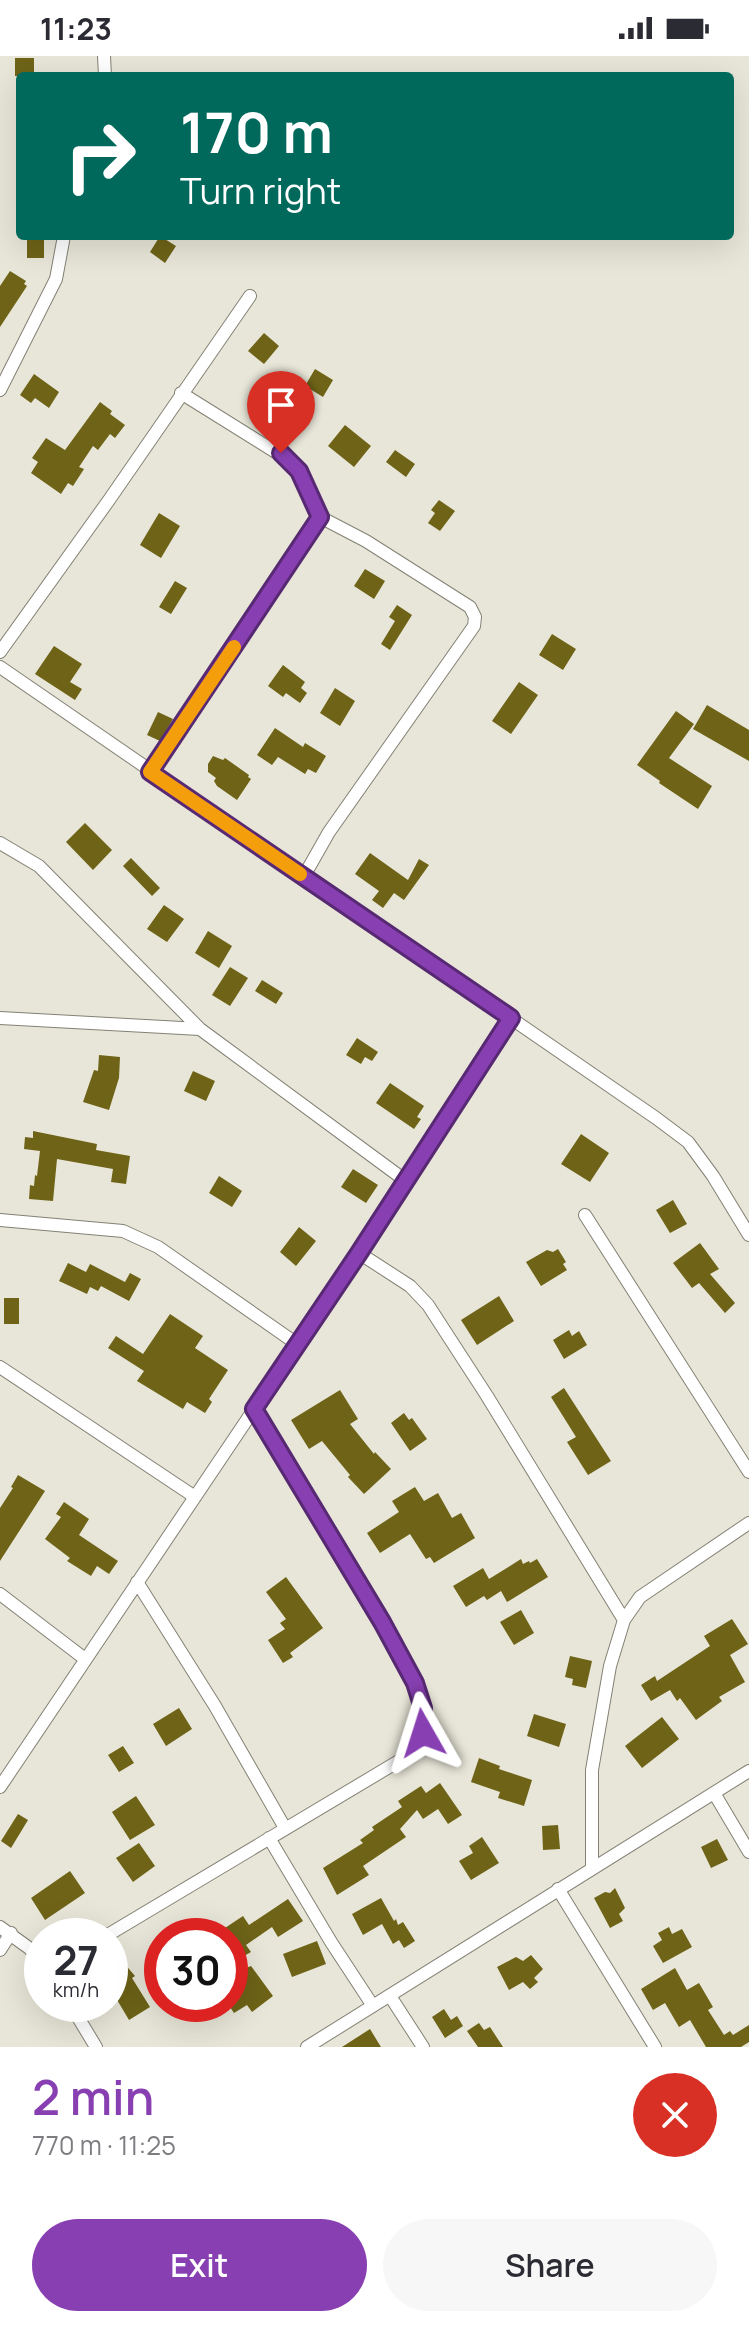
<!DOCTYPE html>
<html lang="en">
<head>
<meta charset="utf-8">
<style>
  body { margin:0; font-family:Manrope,sans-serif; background:#f7f7f7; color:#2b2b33; height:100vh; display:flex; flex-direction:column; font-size:30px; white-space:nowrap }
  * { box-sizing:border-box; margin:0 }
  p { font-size:26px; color:#7c7c81 }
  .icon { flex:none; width:44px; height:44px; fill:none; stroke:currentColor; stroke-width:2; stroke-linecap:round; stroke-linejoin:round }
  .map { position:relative; height:1991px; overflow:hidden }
  .details { display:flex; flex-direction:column; background:#fff; flex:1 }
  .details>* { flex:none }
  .banner { position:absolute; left:16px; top:16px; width:718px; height:168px; border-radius:8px; box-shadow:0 8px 32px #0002; background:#00695c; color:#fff; overflow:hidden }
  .speed { position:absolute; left:24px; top:1862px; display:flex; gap:16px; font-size:40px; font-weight:700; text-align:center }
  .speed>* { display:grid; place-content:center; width:104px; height:104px; border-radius:50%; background:#fff; box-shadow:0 8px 32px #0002; line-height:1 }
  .speed small { font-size:20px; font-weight:400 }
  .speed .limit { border:12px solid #d22; background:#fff; color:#111 }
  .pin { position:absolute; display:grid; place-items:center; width:68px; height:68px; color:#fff; margin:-82px -34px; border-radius:50% 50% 50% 0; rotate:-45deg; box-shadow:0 0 8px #0007 }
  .pin .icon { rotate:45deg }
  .me { position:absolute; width:88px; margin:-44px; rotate:354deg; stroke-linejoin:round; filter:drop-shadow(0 0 6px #0008) }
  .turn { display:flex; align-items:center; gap:28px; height:168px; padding:0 32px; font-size:36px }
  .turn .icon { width:104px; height:104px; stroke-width:2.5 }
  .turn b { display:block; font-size:56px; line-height:68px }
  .round { display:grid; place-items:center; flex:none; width:84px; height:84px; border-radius:42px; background:#f7f7f7 }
  .headline { display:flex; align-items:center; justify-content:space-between; height:136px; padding:0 32px }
  h1 { font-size:48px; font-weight:600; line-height:60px; color:#873fb1 }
  .primary-button { display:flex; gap:16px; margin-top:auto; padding:16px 32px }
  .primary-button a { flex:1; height:92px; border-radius:48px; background:#873fb1; color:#fff; font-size:32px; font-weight:600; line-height:92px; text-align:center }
  .primary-button a+a { background:#f7f7f7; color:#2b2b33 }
  .status { display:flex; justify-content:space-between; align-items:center; height:56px; padding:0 40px; background:#fff; direction:ltr }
  .status svg { height:22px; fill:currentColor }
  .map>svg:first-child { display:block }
  .building { fill:#6e6317 }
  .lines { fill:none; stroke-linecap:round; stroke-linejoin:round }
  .minor-casing { stroke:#838174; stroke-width:14 }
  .minor { stroke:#fff; stroke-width:12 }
  .route-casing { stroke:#582973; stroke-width:20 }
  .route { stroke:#873fb1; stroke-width:14 }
  .slow { stroke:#f59e0b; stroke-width:14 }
</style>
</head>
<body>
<div class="status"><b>11:23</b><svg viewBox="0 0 49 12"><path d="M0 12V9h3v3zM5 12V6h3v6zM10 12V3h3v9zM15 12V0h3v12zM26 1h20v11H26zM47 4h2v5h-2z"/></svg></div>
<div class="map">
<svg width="749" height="1991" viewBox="0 0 749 1991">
  <rect width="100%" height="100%" fill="#e8e6d8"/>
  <path class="building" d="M15,2h19v18h-19z
    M27,180h17v22h-17z
    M160,180l16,10 -11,17 -15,-11z
    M10,215l16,10 -2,3 3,2 -27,41v-41z
    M264,277l15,13 -15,18 -16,-13z
    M315,313l18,11 -10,17 -18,-11z
    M34,318l25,18 -10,16 -14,-10 -4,5 -11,-8z
    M100,346l12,9 -2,3 15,11 -10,13 -5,-4 -12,16 -5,-4 -14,21 5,2 -11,17 -5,-3 -7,11 -30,-21 7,-11 -6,-4 14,-20 19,12z
    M345,369l26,21 -17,21 -26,-21z
    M395,394l20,14 -9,13 -20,-15z
    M439,444l16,11 -15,20 -12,-8 7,-10 -4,-3z
    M159,457l21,13 -19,32 -21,-13z
    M365,513l20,12 -11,18 -20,-13z
    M175,525l12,7 -16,26 -12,-7z
    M397,549l15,10 -22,35 -9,-6 14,-23 -6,-4z
    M552,578l24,15 -13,21 -24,-15z
    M54,590l28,18 -12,18 12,7 -7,11 -40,-26z
    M283,609l22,17 -4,6 6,5 -7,10 -14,-10 -3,4 -15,-11z
    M519,626l19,13 -27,39 -19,-13z
    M335,632l20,13 -15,25 -20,-13z
    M707,649l42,25v31l-56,-32z
    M676,655l18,13 -25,34 43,28 -14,23 -39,-26 1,-2 -23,-16z
    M158,656l15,7 -13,22 -13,-6z
    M275,672l28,19 2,-4 21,13 -10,17 -8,-4 -3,5 -27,-17 -6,8 -15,-10z
    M213,700l10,4 2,-2 24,17 -1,2 3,2 -14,21 -20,-14 -3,-5 2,-3 -8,-6v-8z
    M85,767l27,27 -19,20 -27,-28z
    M370,797l38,27 11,-21 10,6 -25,35 -10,-7 -11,15 -11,-8 7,-9 -24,-17z
    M131,802l29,30 -8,8 -29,-30z
    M164,849l20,14 -17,23 -20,-13z
    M208,875l24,15 -13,22 -24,-15z
    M230,911l18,11 -18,28 -18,-11z
    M262,924l21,13 -7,11 -21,-13z
    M357,982l21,14 -6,9 -7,-4 -4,7 -15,-9z
    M99,999l21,2 -1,21 -10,32 -26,-8 11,-32 4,1z
    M193,1015l22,10 -9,20 -22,-10z
    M390,1027l34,23 -7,11 4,2 -7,10 -38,-26z
    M33,1075l64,13 -1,6 34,6 -4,28 -15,-2 2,-13 -56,-10 -4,42 -24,-2 1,-14 4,1 1,-11 2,1 3,-25 -16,-2 1,-12 8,1z
    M581,1078l28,19 -19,29 -29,-18z
    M353,1113l25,16 -12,18 -25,-16z
    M219,1120l23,15 -10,16 -23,-14z
    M673,1144l14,24 -17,9 -14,-23z
    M299,1171l17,14 -20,25 -16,-14z
    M700,1187l19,26 -9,5 25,29 -10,10 -26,-30 -7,5 -19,-25z
    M558,1193l8,13 -3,2 4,6 -26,16 -15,-24 21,-12 6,2z
    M68,1207l18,9 4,-8 35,18 5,-9 11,6 -12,22 -28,-15 -3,5 -8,-4 -3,7 -28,-13z
    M499,1240l15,25 -37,24 -16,-25z
    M4,1242h15v26h-15z
    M170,1258l33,22 -8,12 33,22 -19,29 3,3 -7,11 -18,-11 -4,7 -46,-28 7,-10 -36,-23 8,-12 27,18z
    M569,1274l3,6 7,-5 8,14 -23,14 -11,-19z
    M564,1332l47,73 -23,14 -21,-33 9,-5 -25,-40z
    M340,1334l18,29 -8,5 24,30 1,-2 16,17 -27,25 -16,-17 2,-2 -28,-34 -13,8 -18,-29z
    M404,1357l5,7 3,-2 15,21 -17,12 -19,-28z
    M18,1419l27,16 -45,70v-53l13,-20 -2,-1z
    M415,1431l9,14 14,-8 14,25 9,-5 14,25 -41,25 -4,-6 -4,2 -16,-25 -30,19 -13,-20 32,-21 -7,-11z
    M64,1446l25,17 -10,16 39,26 -9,13 -12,-8 -6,10 -24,-15 3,-3 -25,-19 16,-22 -5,-3z
    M521,1503l2,5 6,-3 1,2 7,-4 11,18 -41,25 -6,-11 -14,9 -3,-4 -18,11 -13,-21 30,-18 6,11z
    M286,1521l37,51 -33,25 3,4 -10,6 -15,-23 17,-11 -5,-6 6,-4 -20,-27z
    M521,1554l13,23 -20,12 -14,-23z
    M732,1563l16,25 -18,11 15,27 -26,15 3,4 -26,19 -16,-22 -3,3 -7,-11 -19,11 -10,-16 14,-9 2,5 53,-35 -6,-10z
    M570,1600l22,5 -6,27 -14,-3 1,-6 -8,-2z
    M179,1652l13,21 -26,17 -13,-22z
    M534,1658l32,10 -7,23 -32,-11z
    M662,1661l17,22 -37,29 -17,-22z
    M123,1690l11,17 -15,9 -11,-17z
    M479,1702l21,8 -1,3 33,11 -8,26 -26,-8 2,-6 -29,-10z
    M440,1727l22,32 -14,9 -10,-15 -15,10 -6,-9 -17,19 6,8 -43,29 6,9 -32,20 -14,-27 40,-25 -3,-3 14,-10 -2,-3 30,-20 -4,-6 23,-15 5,7z
    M136,1740l19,29 -25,15 -18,-28z
    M18,1758l10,6 -17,28 -10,-7z
    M558,1769l2,24 -17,1 -1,-24z
    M482,1781l17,26 -28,17 -12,-19 14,-8 -4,-7z
    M717,1783l11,21 -17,8 -10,-21z
    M139,1787l16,23 -22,16 -17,-24z
    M70,1815l15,22 -40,27 -14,-22z
    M615,1832l10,20 -6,6 4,7 -13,7 -16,-30 11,-6 5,1z
    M381,1842l13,23 2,-2 2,6 5,-3 12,19 -11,7 -5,-8 -6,4 -11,-20 -19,11 -11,-21z
    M288,1843l15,22 -25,16 -6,-10 -26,18 5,7 -7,4 2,3 -16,10v-33h-17l30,-20 6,9z
    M669,1871l3,7 10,-5 10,18 -29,16 -10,-17 9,-6 -4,-7z
    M317,1885l9,23 -34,13 -9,-23z
    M117,1899l18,21 -3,2 18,29 -21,13 -19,-32v-26z
    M531,1899l12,14 -9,9 4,4 -8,7 -7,-7 -14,8 -12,-23 19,-10 7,4z
    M251,1910l22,30 -21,16 -5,-7 -13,8 -4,-6v-33z
    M675,1912l12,22 12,-7 14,24 -5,3 16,25 6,-4 3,4 16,-10v17l-8,5h-35l-16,-27 -11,7 -14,-24 -12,7 -12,-21z
    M444,1953l7,11 6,-4 6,10 -18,12 -13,-21z
    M479,1967l5,7 6,-3 13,20h-25l-11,-16z
    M370,1973l11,18h-39z"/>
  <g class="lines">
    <defs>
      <path id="minor" d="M104,0l1,20
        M0,334l56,-111 8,-43
        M181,337l109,68 9,10 21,46 46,24 104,66 5,10 -1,9 -145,206 -25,44
        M0,596l109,-152 141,-204
        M0,611l656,451 32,24 25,34 36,59
        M150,716l170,-255
        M0,787l39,23 161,163 206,152
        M0,962l200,11
        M585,1159l164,257
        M0,1164l123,11 35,16 139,97
        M359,1197l51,33 18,19 59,91 137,224
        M0,1311l195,130
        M137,1526l78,124 70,122
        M0,1538l85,65
        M0,1731l359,-534 152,-235
        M714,1737l35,59
        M269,1782l62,104 42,64
        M592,1813v-99l18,-104 14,-46 16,-23 109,-74
        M558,1833l97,158
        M0,1871l29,21 13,14
        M106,1880l298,-178c12,-13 22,-25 20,-43 -3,-36 -46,-100 -65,-132 -35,-58 -70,-116 -105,-174
        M0,1894l11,-17
        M390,1940l33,51
        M70,1948l26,43
        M307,1991l442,-276"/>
    </defs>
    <use href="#minor" class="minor-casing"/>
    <use href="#minor" class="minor"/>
  </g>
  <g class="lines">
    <defs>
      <path id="route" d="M281,397l18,18 21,46 -170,255 361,246 -152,235 -105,156 128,213 33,61 8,25v25"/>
    </defs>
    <use href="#route" class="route-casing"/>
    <use href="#route" class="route"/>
    <path class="slow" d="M234,591l-84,125 150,102"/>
  </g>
</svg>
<div class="speed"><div>27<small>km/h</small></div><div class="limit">30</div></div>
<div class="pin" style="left:281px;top:397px;background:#d93025"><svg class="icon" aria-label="arrive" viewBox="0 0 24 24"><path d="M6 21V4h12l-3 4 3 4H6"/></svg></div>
<svg class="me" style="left:423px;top:1677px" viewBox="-20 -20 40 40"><path d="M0-17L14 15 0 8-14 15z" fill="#873fb1" stroke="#fff" stroke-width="4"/></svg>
<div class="banner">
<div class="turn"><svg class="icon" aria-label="right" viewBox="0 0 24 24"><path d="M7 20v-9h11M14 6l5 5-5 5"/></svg><div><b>170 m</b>Turn right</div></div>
</div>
</div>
<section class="details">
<div class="headline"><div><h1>2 min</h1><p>770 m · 11:25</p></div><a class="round" style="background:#d93025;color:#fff"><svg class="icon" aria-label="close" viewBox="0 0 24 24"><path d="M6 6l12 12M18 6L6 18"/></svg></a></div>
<div class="primary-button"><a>Exit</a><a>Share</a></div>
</section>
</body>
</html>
